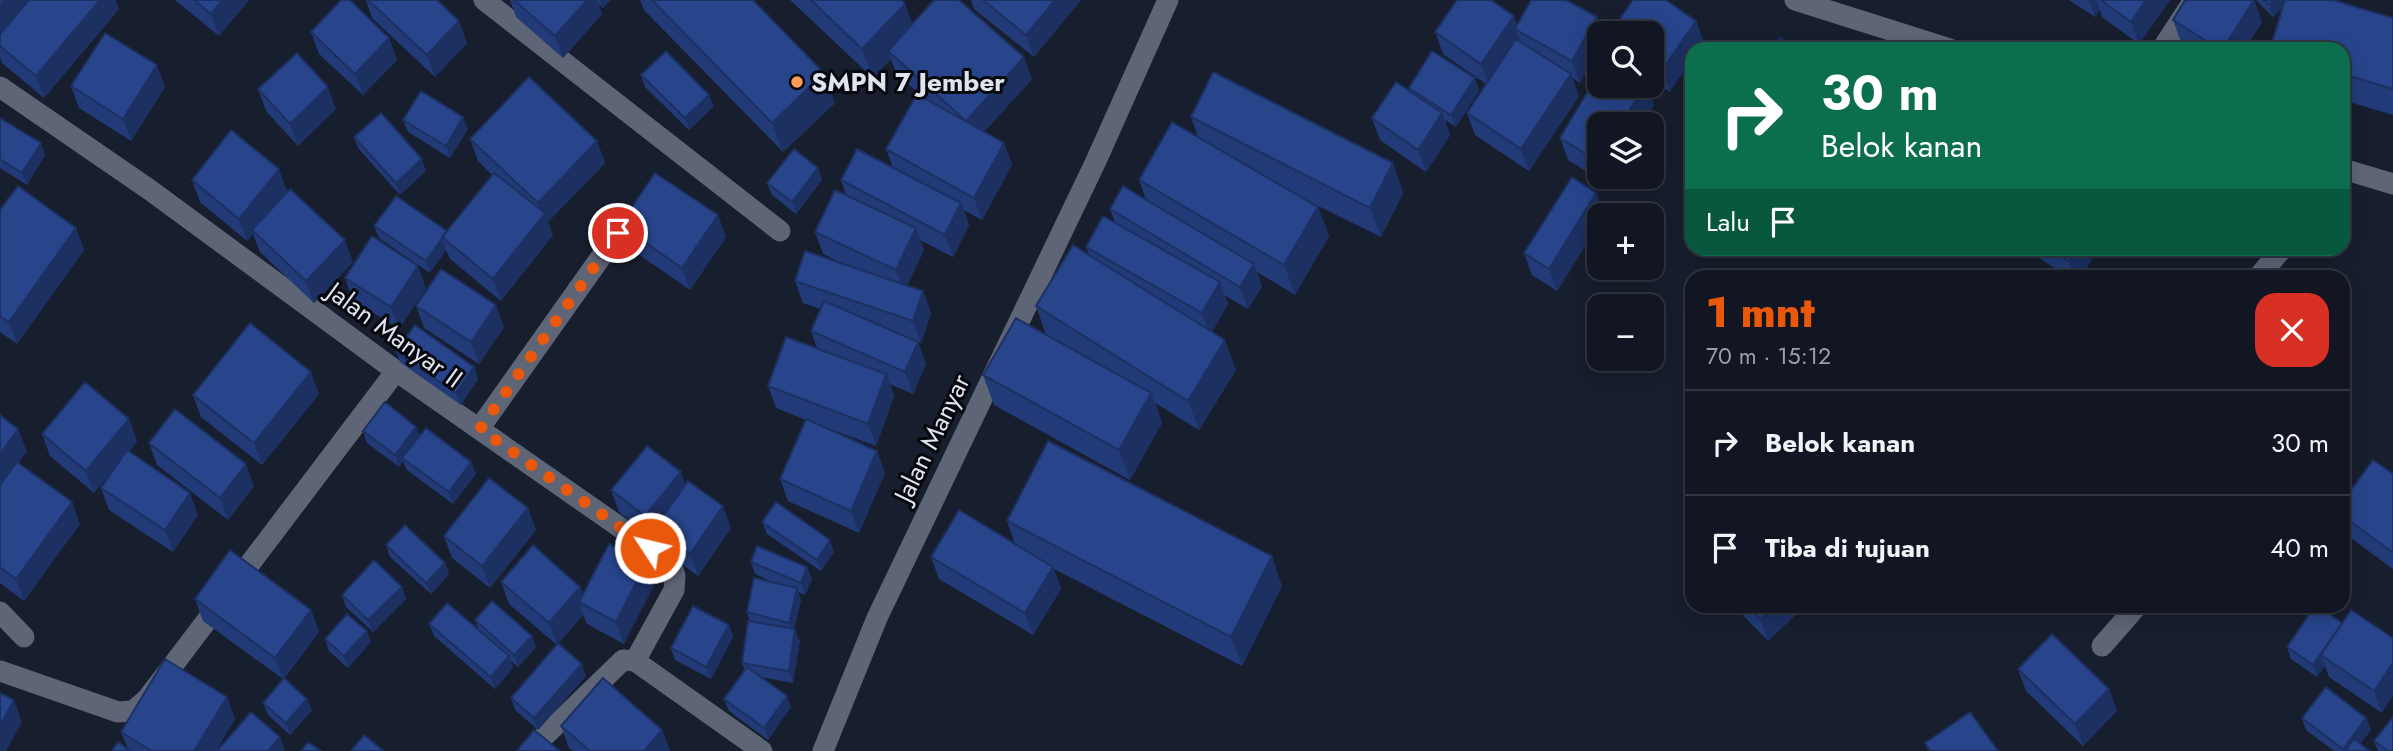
<!DOCTYPE html>
<html lang="id">
<head>
<meta charset="utf-8">
<style>
  body { margin:0; font-family:Jost,sans-serif; background:#1a1f2a; color:#f1f3f6; height:100vh; display:flex; flex-direction:column; font-size:26px; white-space:nowrap }
  * { box-sizing:border-box; margin:0 }
  p { font-size:23px; color:#9c9fa5 }
  .icon { flex:none; width:38px; height:38px; fill:none; stroke:currentColor; stroke-width:2; stroke-linecap:round; stroke-linejoin:round }
  .map { position:relative; flex:1; overflow:hidden }
  .panel { position:absolute; left:1685px; top:270px; width:665px; height:343px; display:flex; flex-direction:column; background:#111622; border-radius:21px; box-shadow:0 4px 18px #0003,0 0 0 2px #303540 }
  .panel>* { flex:none }
  .guide { position:absolute; left:1685px; top:42px; width:665px; height:214px; border-radius:21px; box-shadow:0 4px 18px #0003,0 0 0 2px #303540; background:#0b6e4f; color:#fff; overflow:hidden }
  .buttons { position:absolute; left:1587px; top:21px; display:grid; gap:14px }
  .buttons a { display:grid; place-items:center; width:77px; height:77px; border-radius:14px; background:#111622; box-shadow:0 4px 18px #0003,0 0 0 2px #303540; font-size:35px }
  .pin { position:absolute; display:grid; place-items:center; width:60px; height:60px; color:#fff; margin:-30px; border:4px solid #fff; border-radius:50%; box-shadow:0 2px 7px #0007 }
  .me { position:absolute; width:77px; margin:-38px; rotate:305deg; stroke-linejoin:round; filter:drop-shadow(0 0 5px #0008) }
  .turn { display:flex; align-items:center; gap:24px; height:147px; padding:0 21px; font-size:32px }
  .turn .icon { width:91px; height:91px; stroke-width:2.5 }
  .turn b { display:block; font-size:49px; line-height:60px }
  .then { display:flex; align-items:center; height:66px; padding:0 21px; background:#0003; gap:14px; font-size:26px }
  .round { display:grid; place-items:center; flex:none; width:74px; height:74px; border-radius:21px; background:#1a1f2a }
  .headline { display:flex; align-items:center; justify-content:space-between; height:119px; padding:0 21px }
  h1 { font-size:42px; font-weight:800; line-height:52px; color:#ea580c }
  ul { padding:0; list-style:none }
  li { display:flex; align-items:center; gap:21px; height:105px; padding:0 21px; border-top:2px solid #303540 }
  li div { flex:1 }
  li b { display:block; font-size:26px }
  li em { font-style:normal }
  .map>svg:first-child { display:block }
  .lines { fill:none; stroke-linecap:round; stroke-linejoin:round }
  .street { stroke:#5d6577; stroke-width:21 }
  .secondary { stroke:#5d6577; stroke-width:21 }
  .wall { fill:#223b78 }
  .shaded-wall { fill:#1c3062 }
  .building { fill:#28458c; stroke:#1c3062; stroke-width:2 }
  .route { stroke:#ea580c; stroke-width:12; stroke-dasharray:0 21.6 }
  .poi-dot { fill:#fd9c56; stroke:#06080e; stroke-width:2.5 }
  .labels { text-anchor:middle; stroke-width:6; stroke-linejoin:round; paint-order:stroke }
  .poi-label { font-size:26px; font-weight:bold; fill:#dfe4ee; stroke:#06080e; text-anchor:start }
  .street-label { font-size:26px; fill:#dfe4ee; stroke:#06080e }
</style>
</head>
<body>
<div class="map">
<svg width="2393" height="751" viewBox="0 0 2393 751">
  <rect width="100%" height="100%" fill="#171e2d"/>
  <g class="lines">
    <path class="street" d="M484,0l296,231
      M2162,49l32,-49
      M0,87l150,103 246,181 275,192 4,13 -1,14 -39,71
      M2259,276l24,-28
      M479,429l139,-196
      M0,612l24,25
      M2102,646l35,-40
      M0,671l118,41 15,-1 14,-12 20,-26 229,-302
      M529,751l94,-91 12,1 127,90
      M823,751l54,-133 219,-457 72,-161"/>
    <path class="secondary" d="M1795,0l155,49
      M2343,169l50,15"/>
  </g>
  <path class="wall" d="M0,0l119,9 -75,89 -42,-35 -2,-6z
    M175,0h74l-30,36z
    M366,0h71l30,43 -32,34 -63,-59z
    M510,0h101l-8,8 -5,-5 4,11 -39,44 -47,-41z
    M640,0h113l82,103 -52,49 -139,-142z
    M790,0h112l11,24 119,55 -48,53 20,11 8,22 -30,55 -18,-10 5,15 -16,32 -33,-17 4,10 -17,36 16,5 8,22 -10,30 -3,-1 8,22 -13,30 -23,-10 4,12 -18,50 -65,-24 66,29 8,22 -26,60 -71,-32 -8,-22 26,-59 -30,-12 -8,-22 49,-38 -6,-17 9,-22 -17,-6 -8,-22 51,-16 -23,-11 -8,-22 31,-37 -5,-15 52,-12 -7,-19 38,-51 -28,-25 -5,-14 -18,19z
    M971,0h110l-47,57 -60,-48z
    M2069,0h101l-31,44 -37,-27 -2,-7 -5,7z
    M2254,0l8,22 -17,27h-53l-11,-7 -8,-22z
    M2256,0h77l60,18v97l-50,-15v-51l-60,-42 -10,10z
    M1597,17l6,16h-3l-20,50 -8,-5 7,18 -50,75 -54,-36 -8,-22 19,-29 -43,-30 -8,-22 82,-7z
    M1696,21l8,22 -5,6h-7l-22,43 -18,-12v-47z
    M311,32l78,6 8,22 -34,35 -44,-41z
    M641,75l73,31 -25,24 -44,-43z
    M71,86l94,1 -34,54 -52,-33z
    M1409,88l70,2 -23,37 -11,-7 5,15 -24,37 -46,-32 -8,-22 38,-26z
    M258,89l78,20 -38,37 -32,-35z
    M1692,92v22l-5,-15z
    M1654,105l-54,19v53h11l-4,7 -39,-24 -8,-22z
    M1191,117l202,46 10,30 -22,44 -75,-37 12,7 11,29 -34,59 -38,-23 5,14 -14,23 -24,-14 4,9 -16,28 24,38 -37,60 -44,-27 7,20 -32,57 -136,-75 -11,-30 63,-40 -10,-29 53,-51 -3,-8 29,-24 -5,-14 36,-9 -7,-20 59,-43z
    M0,118l45,37 -18,30 -27,-17z
    M403,120l65,9 -18,29 -42,-26z
    M354,137l72,34 -26,24 -42,-47z
    M470,139l127,2 8,22 -57,59 5,13 -52,66 -51,-42 -4,-9 -16,23 -51,-35 -5,-12 73,5 45,-56 -14,-14z
    M818,168l4,12 -26,34 -24,-19 -5,-12z
    M192,180l95,11 -6,8 72,63 -39,41 -54,-51 -7,-18 -6,7 -47,-39z
    M1596,193l8,22h-4v7l-43,69 -25,-16 -8,-22z
    M0,210l76,18 8,22 -67,94 -17,-12z
    M620,225l106,12 -36,53 -62,-43z
    M2028,248h71l-18,28h-14l-37,-24z
    M345,278l81,10 -27,41 -46,-29z
    M416,306l88,21 -25,37 -55,-36z
    M396,352l78,15 4,12 -17,26 -60,-42z
    M319,394l-57,71 -61,-48 -8,-22z
    M0,415l27,36 -9,11 62,62 -56,77 -24,-18z
    M129,419l8,22 -8,11 69,63 -25,37 -64,-42 -8,-22 11,-17 -18,22 -44,-37 -8,-22z
    M416,427l4,9 51,26 5,12 -23,30 -46,-34 -4,-9 -4,6 -32,-24 -4,-12z
    M149,443l105,43 -26,34 -71,-55z
    M2393,474v95l-49,-36 -1,-3v-29z
    M685,485l46,43 -33,48 -35,-26 -6,-16 -4,4 -34,-26 -8,-22z
    M528,508l8,22 -46,58 -38,-30 -8,-22z
    M1007,521l275,65 -40,80 -188,-97 7,20 -28,46 -94,-56 -8,-22 84,-13z
    M762,522l72,30 -13,19 -54,-37z
    M386,545l59,18 4,11 -18,20 -41,-37z
    M751,562l56,5 5,12 -7,16 -7,-3 3,8 -7,29 6,12 -7,42 -32,-6 30,30 -23,33 -39,-29 -5,-12 21,-28 -3,-8 8,-42 -3,-9 30,-28 -22,-10z
    M501,582l79,5 3,8 71,-10 -30,59 -37,-20 -4,-9 -25,28 28,33 -48,54 -23,-20 -4,-12 46,-53 -48,-41z
    M402,587l4,12 -33,33 -27,-25 -4,-12z
    M195,599l116,11 8,22 -35,47 28,31 -22,25 -22,-20 -5,-12 20,-24 -80,-58z
    M1734,606h71l-37,35z
    M475,620l61,27 -18,20 -8,-7 3,8 -18,21 -61,-53 -5,-12 50,7z
    M2342,624l51,14 -11,75 -53,-36 -4,-11 -8,11 -26,-18 -4,-12z
    M729,625l4,12 -22,42 -36,-19 -4,-12z
    M325,639l46,3 -23,26 -19,-17z
    M2018,669l91,20 8,22 -34,35 -57,-55z
    M227,697l8,22 -19,32h-104l16,-2 -7,-17z
    M2302,718h64l5,12 -11,14 10,7h-36l-28,-21z
    M561,726l101,4 8,21h-97l-4,-3z
    M2374,741l19,10h-15z"/>
  <path class="shaded-wall" d="M3,0h31l-34,46v-41z
    M100,0h16l3,9 -75,89 -8,-22z
    M222,0h27l-30,36 -8,-22z
    M587,0h10l5,14 -39,44 -8,-22z
    M600,0h11l-8,8z
    M1055,0h26l-47,57 -8,-22z
    M2089,0h7l4,10 -5,7z
    M2146,0h24l-31,44 -8,-22z
    M2254,0l8,22 -17,27h-22z
    M2273,0h16l-16,17 -4,-12z
    M905,4l11,29 -28,18 3,8 -18,19 -11,-29z
    M1514,16l5,15 -4,-2 5,12 -31,45 -8,-22z
    M1597,17l6,16h-3v15l-20,35 -8,-22z
    M459,21l8,22 -32,34 -8,-22z
    M1696,21l8,22 -5,6h-7v10l-22,33 -8,-22z
    M389,38l8,22 -34,35 -8,-21z
    M1024,57l8,22 -58,64 -8,-22z
    M157,65l8,22 -34,54 -8,-22z
    M824,73l11,30 -52,49 -11,-29z
    M1571,74l8,22 -50,75 -8,-22z
    M1475,78l4,12 -23,37 -5,-12z
    M1644,86h3l7,19 -12,19h-21z
    M328,87l8,22 -38,37 -8,-22z
    M709,95l5,11 -25,24 -4,-12z
    M1442,113l8,22 -24,37 -8,-22z
    M463,117l5,12 -18,29 -4,-12z
    M597,141l8,22 -57,59 5,13 -52,66 -8,-22 50,-62 -5,-14z
    M41,143l4,12 -18,30 -5,-12z
    M1004,143l8,22 -30,55 -8,-22z
    M422,159l4,12 -26,24 -4,-12z
    M1393,163l10,30 -22,44 -11,-29z
    M818,168l4,12 -26,34 -4,-12z
    M279,169l8,22 -33,41 -2,-2 1,4 -6,7 -8,-22z
    M1604,177h7l-4,7z
    M1596,193l8,22h-4v7l-43,69 -8,-22z
    M961,203l8,22 -16,32 -8,-22z
    M1318,207l11,29 -34,59 -11,-30z
    M718,215l8,22 -36,53 -8,-22z
    M76,228l8,22 -67,94 -8,-22z
    M916,228l8,22 -20,42 -8,-22z
    M442,238l4,12 -16,23 -4,-12z
    M345,240l8,22 -39,41 -8,-22z
    M2077,248h22l-18,28h-6l-6,-15z
    M1254,264l8,22 -14,23 -8,-22z
    M418,266l8,22 -27,41 -8,-22z
    M1220,282l8,22 -18,31 -8,-22z
    M923,291l8,22 -10,30 -8,-22z
    M496,305l8,22 -25,37 -8,-22z
    M1225,340l11,30 -37,60 -11,-29z
    M918,342l8,22 -13,30 -8,-22z
    M474,367l4,12 -17,26 -5,-12z
    M311,372l8,22 -57,71 -8,-22z
    M886,374l8,22 -18,50 -8,-22z
    M1151,393l11,30 -32,57 -11,-30z
    M129,419l8,22 -43,52 -8,-22z
    M416,427l5,12 -19,19 1,3 -4,6 -4,-12z
    M18,429l9,22 -27,36v-33z
    M877,451l8,22 -26,60 -8,-22z
    M471,462l5,12 -23,30 -4,-12z
    M246,464l8,22 -26,34 -8,-22z
    M681,472l8,22 -34,34 2,6 -4,4 -8,-22z
    M190,493l8,22 -25,37 -8,-22z
    M72,502l8,22 -56,77 -8,-22z
    M723,506l8,22 -33,48 -8,-22z
    M528,508l8,22 -46,58 -8,-22z
    M830,540l4,12 -13,19 -4,-11z
    M1272,556l10,30 -40,80 -11,-29z
    M445,563l4,11 -18,20 -5,-11z
    M646,563l8,22 -30,59 -8,-22z
    M807,567l5,12 -7,16 -4,-12z
    M1053,567l8,22 -28,46 -8,-22z
    M402,587l4,12 -33,33 -5,-12z
    M580,587l8,20 -9,-5 4,13 -26,30 -8,-22z
    M797,588l4,12 -8,34 -4,-11z
    M1774,606h31l-37,35 -8,-22z
    M311,610l8,22 -36,48 -8,-22z
    M2342,623l-21,32 4,11 -8,11 -4,-12z
    M729,625l4,12 -22,42 -5,-12z
    M795,629l5,12 -7,42 -4,-12z
    M367,631l4,11 -23,26 -4,-12z
    M532,636l4,11 -18,20 -4,-12z
    M509,656l4,12 -18,21 -4,-12z
    M2393,663v33l-11,17 -8,-22z
    M582,664l4,12 -48,54 -4,-12z
    M2109,689l8,22 -34,35 -8,-22z
    M787,696l4,11 -23,33 -4,-12z
    M227,697l8,22 -19,32h-22z
    M307,699l5,11 -22,25 -4,-12z
    M14,700l8,22 -16,29h-6v-25z
    M2366,718l5,12 -17,21h-11v-2z
    M662,730l8,21h-26z
    M280,737l5,14h-17z"/>
  <path class="building" d="M29,0h71l-64,76 -36,-30v-12z
    M194,0h28l-11,14z
    M341,0h9l39,38 -34,36 -44,-42z
    M368,0h69l22,21 -32,34z
    M514,0h73l-32,36z
    M652,0h101l71,73 -52,50z
    M811,0h91l3,4 -43,45z
    M934,0h25l65,57 -58,64 -78,-70z
    M983,0h72l-29,35z
    M1457,0h34l23,16 -33,48 -46,-32z
    M1531,0h35l31,17 -25,44 -57,-32z
    M1633,0h33l30,21 -34,49 -10,-7v-30h-42z
    M2101,0h45l-15,22z
    M2185,0h69l-31,49h-4l-46,-29z
    M2264,0h9l-4,5z
    M2285,0h48l60,18v71l-50,-15v-25h-73z
    M105,33l52,32 -34,54 -52,-33z
    M1780,38l16,11h-24z
    M1516,39l55,35 -50,75 -54,-36z
    M666,51l43,44 -24,23 -44,-43z
    M1432,51l43,27 -24,37 -42,-27z
    M297,53l31,34 -38,37 -32,-35z
    M1600,71v15h44l-23,38h-21l-1,38 -39,-24z
    M1213,72l180,91 -23,45 -179,-91z
    M529,77l68,64 -59,62 -68,-64z
    M1396,82l46,31 -24,37 -46,-32z
    M421,91l42,26 -17,29 -43,-26z
    M1692,92v11l-5,-4z
    M917,94l87,49 -30,55 -88,-49z
    M381,113l41,46 -26,24 -42,-46z
    M0,118l41,25 -19,30 -22,-14z
    M1172,122l146,85 -34,58 -145,-85z
    M231,130l48,39 -40,50 -47,-39z
    M794,149l24,19 -26,34 -25,-19z
    M857,149l104,54 -16,32 -104,-55z
    M494,173l51,40 -52,66 -51,-42z
    M655,173l63,42 -36,53 -62,-43z
    M1572,177l24,16 -47,76 -25,-16z
    M18,186l58,42 -67,94 -9,-6v-106z
    M1123,186l131,78 -14,23 -130,-78z
    M290,189l55,51 -39,41 -54,-51z
    M835,190l81,38 -20,42 -81,-38z
    M396,196l51,35 -21,30 -52,-35z
    M1103,216l117,66 -18,31 -116,-66z
    M372,236l46,30 -27,41 -46,-29z
    M1073,245l152,95 -37,61 -152,-95z
    M2050,248h27l-8,13z
    M805,251l118,40 -10,30 -118,-40z
    M441,269l55,36 -25,37 -55,-36z
    M824,301l94,41 -13,30 -94,-41z
    M1016,318l135,75 -32,57 -136,-75z
    M250,323l61,49 -57,71 -61,-48z
    M415,325l59,42 -18,26 -60,-41z
    M786,337l100,37 -18,50 -100,-38z
    M85,382l44,37 -43,52 -44,-37z
    M385,402l31,25 -21,28 -32,-24z
    M175,409l71,55 -26,34 -71,-55z
    M0,415l18,14 -18,25z
    M806,419l71,32 -26,60 -71,-32z
    M426,428l45,34 -22,30 -47,-34z
    M1048,441l224,115 -41,81 -224,-116z
    M647,446l34,26 -36,44 -34,-26z
    M127,450l63,43 -25,37 -64,-42z
    M2373,460l20,14v76l-1,2 -49,-36v-15z
    M17,462l55,40 -56,77 -16,-12v-82z
    M489,478l39,30 -46,58 -38,-30z
    M688,481l35,25 -33,48 -35,-26z
    M776,502l54,38 -13,20 -55,-38z
    M959,510l94,57 -28,46 -94,-56z
    M405,525l40,38 -19,20 -40,-38z
    M609,544l37,19 -30,59 -37,-20z
    M533,545l47,42 -31,36 -48,-41z
    M757,546l50,21 -6,16 -50,-21z
    M230,550l81,60 -36,48 -80,-59z
    M374,560l28,27 -34,33 -26,-25z
    M754,578l43,10 -8,35 -42,-11z
    M492,601l40,35 -18,19 -39,-35z
    M447,603l62,53 -18,21 -62,-53z
    M693,606l36,19 -23,42 -35,-19z
    M1747,606h27l-14,13z
    M2315,606h2l25,17 -29,42 -26,-18z
    M2351,610l42,28v25l-19,28 -53,-36z
    M347,614l20,17 -23,25 -19,-17z
    M748,621l47,8 -6,42 -47,-8z
    M2052,634l57,55 -34,35 -57,-55z
    M558,643l24,21 -48,54 -23,-20z
    M165,659l62,38 -33,54h-42l-31,-19z
    M747,667l40,29 -23,32 -40,-29z
    M284,678l23,21 -21,24 -23,-20z
    M603,678l59,52 -18,21h-54l-29,-25z
    M2326,687l40,31 -23,31 -41,-31z
    M0,693l14,7 -14,26z
    M251,712l29,25 -12,14h-51z
    M1970,712l28,39h-68l-5,-8z
    M2393,717v34h-5l-14,-10z
    M534,730l26,21h-43z
    M364,735l20,16h-33z
    M2354,739l16,12h-25z
    M118,742l12,9h-18z
    M308,742l13,9h-20z"/>
  <g class="lines">
    <path class="route" d="M618,233l-138,196 170,119"/>
  </g>
  <circle class="poi-dot" cx="797" cy="82" r="7"/>
  <g class="labels">
    <g class="poi-label">
      <text x="811" y="91">SMPN 7 Jember</text>
    </g>
    <g class="street-label">
      <text transform="translate(395 335) rotate(36)" y="9">Jalan Manyar II</text>
      <text transform="translate(932 438) rotate(-64)" y="9">Jalan Manyar</text>
    </g>
  </g>
</svg>
<div class="buttons">
<a><svg class="icon" aria-label="search" viewBox="0 0 24 24"><circle cx="10" cy="10" r="6"/><path d="M15 15l6 6"/></svg></a>
<a><svg class="icon" aria-label="layers" viewBox="0 0 24 24"><path d="M12 4l9 5-9 5-9-5zM3 14l9 5 9-5"/></svg></a>
<a>+</a>
<a>−</a>
</div>
<div class="pin" style="left:618px;top:233px;background:#d93025"><svg class="icon" aria-label="arrive" viewBox="0 0 24 24"><path d="M6 21V4h12l-3 4 3 4H6"/></svg></div>
<svg class="me" style="left:650px;top:548px" viewBox="-20 -20 40 40"><circle r="17" fill="#ea580c" stroke="#fff" stroke-width="3"/><path d="M0-11L8 9 0 5-8 9z" fill="#fff"/></svg>
<div class="guide">
<div class="turn"><svg class="icon" aria-label="right" viewBox="0 0 24 24"><path d="M7 20v-9h11M14 6l5 5-5 5"/></svg><div><b>30 m</b>Belok kanan</div></div>
<div class="then">Lalu<svg class="icon" aria-label="arrive" viewBox="0 0 24 24"><path d="M6 21V4h12l-3 4 3 4H6"/></svg></div>
</div>
<section class="panel">
<div class="headline"><div><h1>1 mnt</h1><p>70 m · 15:12</p></div><a class="round" style="background:#d93025;color:#fff"><svg class="icon" aria-label="close" viewBox="0 0 24 24"><path d="M6 6l12 12M18 6L6 18"/></svg></a></div>
<ul>
<li><svg class="icon" aria-label="right" viewBox="0 0 24 24"><path d="M7 20v-9h11M14 6l5 5-5 5"/></svg><div><b>Belok kanan</b></div><em>30 m</em></li>
<li><svg class="icon" aria-label="arrive" viewBox="0 0 24 24"><path d="M6 21V4h12l-3 4 3 4H6"/></svg><div><b>Tiba di tujuan</b></div><em>40 m</em></li>
</ul>
</section>
</div>
</body>
</html>
